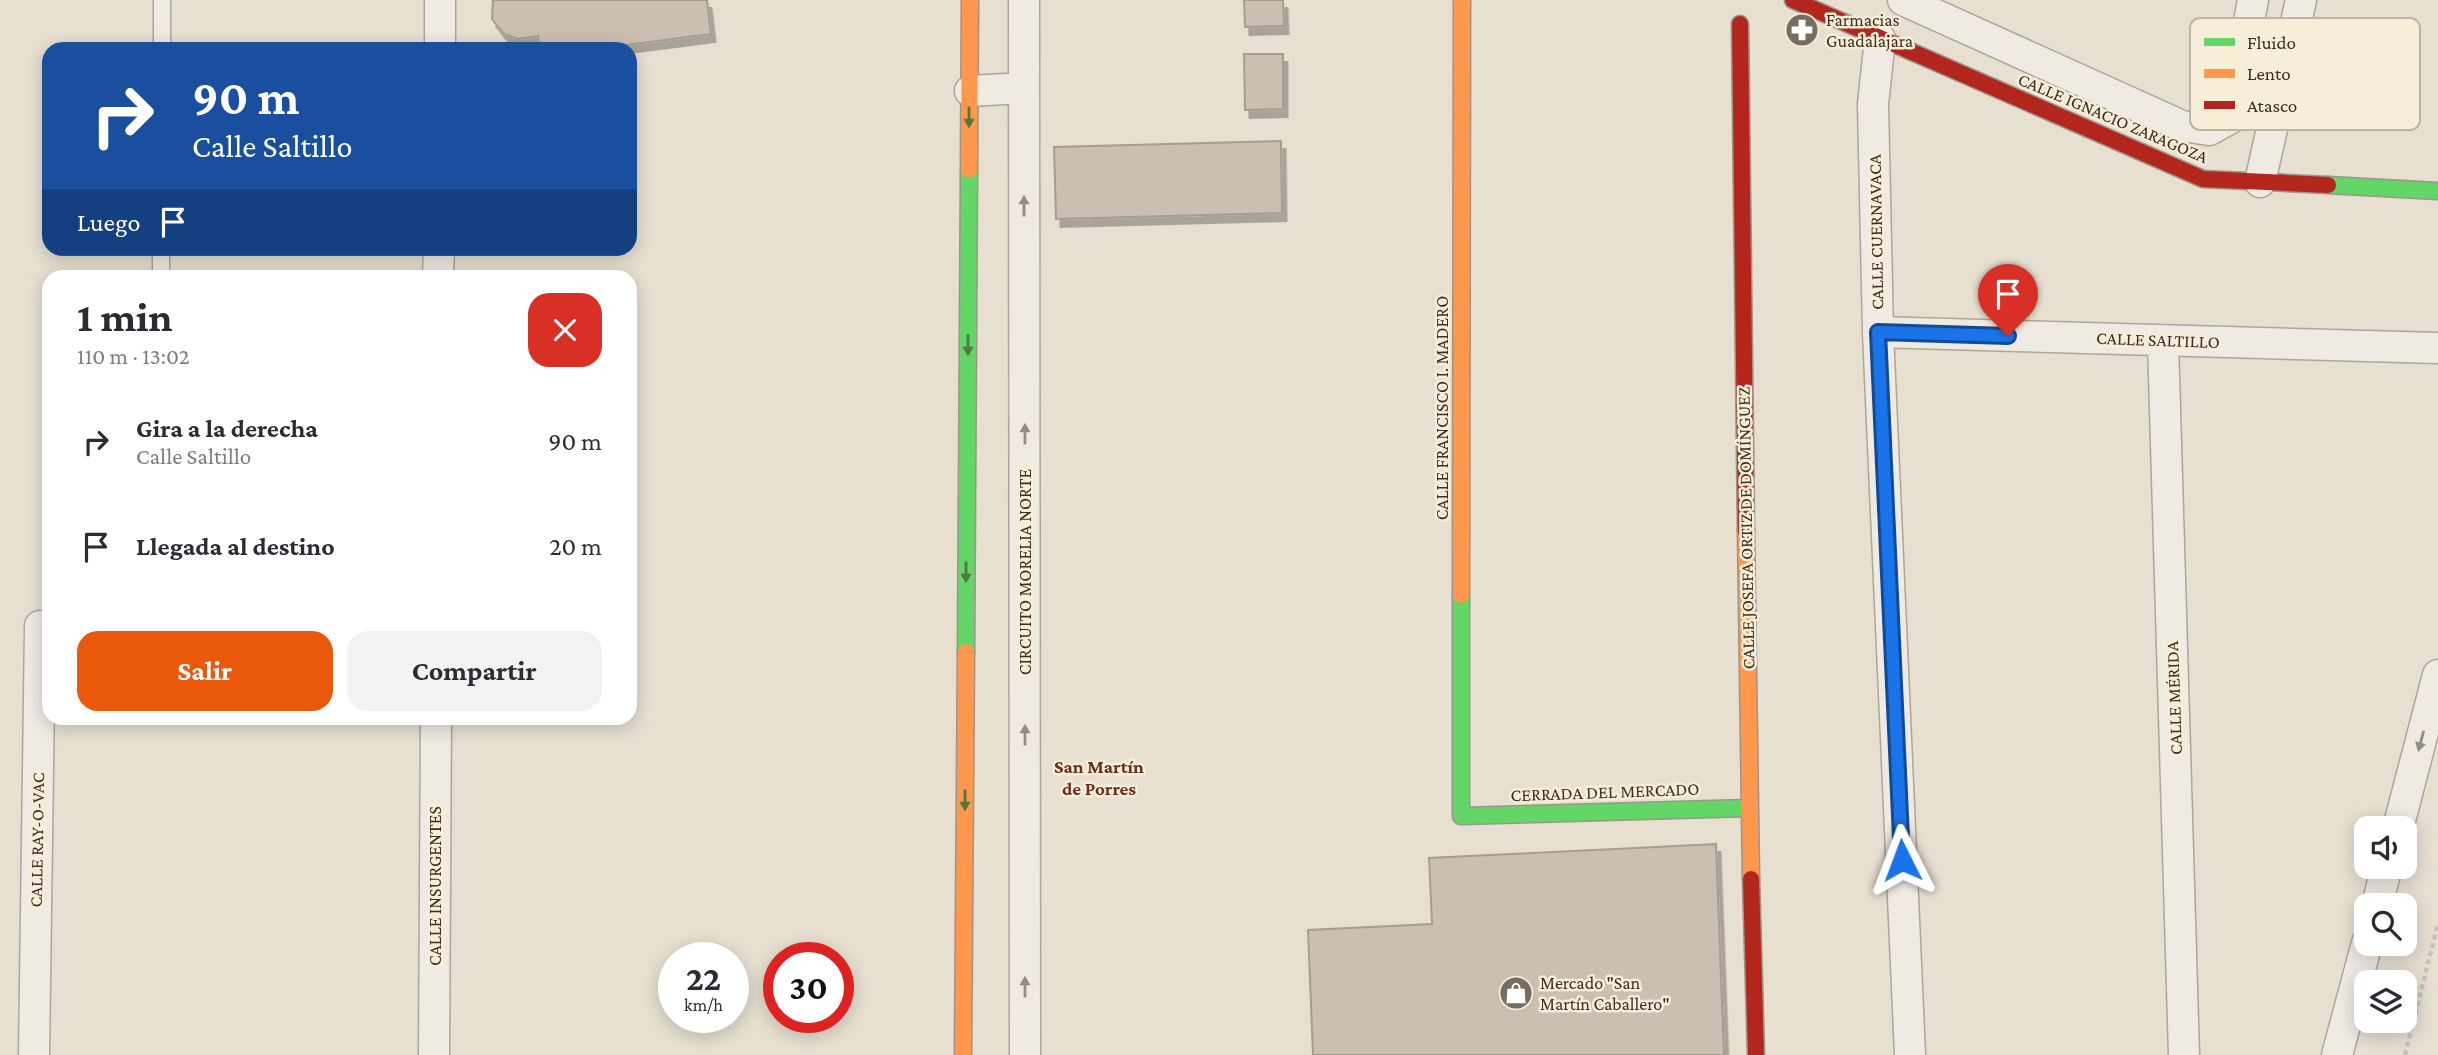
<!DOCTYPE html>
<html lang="es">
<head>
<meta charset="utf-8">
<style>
  body { margin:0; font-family:"Crimson Pro",serif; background:#f2f2f3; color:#2b2b33; height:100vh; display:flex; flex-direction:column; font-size:26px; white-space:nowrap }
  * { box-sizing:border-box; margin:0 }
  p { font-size:23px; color:#7c7c81 }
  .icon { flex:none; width:38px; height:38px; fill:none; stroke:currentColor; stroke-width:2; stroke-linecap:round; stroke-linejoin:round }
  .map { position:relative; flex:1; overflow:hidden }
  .sheet { position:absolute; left:42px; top:270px; width:595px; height:455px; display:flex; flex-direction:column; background:#fff; border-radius:21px; box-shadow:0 4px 18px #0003 }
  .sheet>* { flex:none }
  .guide { position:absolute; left:42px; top:42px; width:595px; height:214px; border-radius:21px; box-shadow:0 4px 18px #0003; background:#1a4fa0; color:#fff; overflow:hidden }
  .tools { position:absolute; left:2354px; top:816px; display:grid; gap:14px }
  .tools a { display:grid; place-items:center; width:63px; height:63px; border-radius:14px; background:#fff; box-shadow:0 4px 18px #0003; font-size:35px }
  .speed { position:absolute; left:658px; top:942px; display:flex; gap:14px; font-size:35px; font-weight:700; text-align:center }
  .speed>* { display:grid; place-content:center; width:91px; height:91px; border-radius:50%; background:#fff; box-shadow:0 4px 18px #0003; line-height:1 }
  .speed small { font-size:18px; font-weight:400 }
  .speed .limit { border:10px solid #d22; background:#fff; color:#111 }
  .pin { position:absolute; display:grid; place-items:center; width:60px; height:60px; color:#fff; margin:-72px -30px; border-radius:50% 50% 50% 0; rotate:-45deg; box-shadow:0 0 7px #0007 }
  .pin .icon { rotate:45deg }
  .me { position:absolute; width:77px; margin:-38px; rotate:357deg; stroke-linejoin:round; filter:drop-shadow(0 0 5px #0008) }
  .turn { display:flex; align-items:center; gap:24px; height:147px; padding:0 35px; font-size:32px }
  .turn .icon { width:91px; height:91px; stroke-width:2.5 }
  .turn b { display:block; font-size:49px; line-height:60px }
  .then { display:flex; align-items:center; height:66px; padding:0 35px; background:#0003; gap:14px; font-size:26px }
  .round { display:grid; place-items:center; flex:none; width:74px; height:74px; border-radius:21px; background:#f2f2f3 }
  .headline { display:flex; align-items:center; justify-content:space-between; height:119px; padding:0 35px }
  h1 { font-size:42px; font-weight:700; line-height:52px }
  .primary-button { display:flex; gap:14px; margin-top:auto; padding:14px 35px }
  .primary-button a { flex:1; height:80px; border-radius:21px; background:#ea580c; color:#fff; font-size:28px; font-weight:700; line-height:80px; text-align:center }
  .primary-button a+a { background:#f2f2f3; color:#2b2b33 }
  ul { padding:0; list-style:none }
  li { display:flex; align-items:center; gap:21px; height:105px; padding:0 35px }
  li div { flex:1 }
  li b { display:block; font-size:26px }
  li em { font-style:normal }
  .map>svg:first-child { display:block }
  .building { fill:#cbbfb2; stroke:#a89c90; stroke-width:2; filter:url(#shadow) }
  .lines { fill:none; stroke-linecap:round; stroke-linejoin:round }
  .lane-casing { stroke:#ada599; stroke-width:19 }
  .street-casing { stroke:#ada599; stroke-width:33 }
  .fast-casing { stroke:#9c958a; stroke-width:19 }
  .slow-casing { stroke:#9c958a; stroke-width:19 }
  .jam-casing { stroke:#9c958a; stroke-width:19 }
  .path { stroke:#c8c2b9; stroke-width:4.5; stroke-dasharray:5 3.5; stroke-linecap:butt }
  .lane { stroke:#efebe3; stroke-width:16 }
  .street { stroke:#efebe3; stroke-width:30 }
  .fast { stroke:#63d668; stroke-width:16 }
  .slow { stroke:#ff974d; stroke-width:16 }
  .jam { stroke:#b3261e; stroke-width:16 }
  .oneway { fill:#4e7a40 }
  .oneway2 { fill:#968c82 }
  .route-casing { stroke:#114b97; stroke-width:18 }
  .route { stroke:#1a73e8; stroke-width:12 }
  .labels { text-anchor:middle; stroke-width:5; stroke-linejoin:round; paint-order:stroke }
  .poi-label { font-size:18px; fill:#3d2e20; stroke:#f7eed8; text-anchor:start }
  .street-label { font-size:18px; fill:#3d2e20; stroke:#f7eed8 }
  .neighbourhood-label { font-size:19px; font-weight:bold; fill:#6b2e1e; stroke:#f7eed8 }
  .key { fill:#f7eed8; stroke:#bfb4a1; stroke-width:2 }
  .key-label { font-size:19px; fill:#3d2e20 }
</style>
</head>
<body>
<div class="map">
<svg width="2438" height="1055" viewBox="0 0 2438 1055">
  <defs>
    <filter id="shadow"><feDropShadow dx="4.5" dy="8" stdDeviation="0" flood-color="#0004"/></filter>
  </defs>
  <rect width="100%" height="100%" fill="#e7e0d1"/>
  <path class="building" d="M493,0h214l4,34 -116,15h-56l-1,-13 -20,3 -14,-5 -12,-15z
    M1244,0h39l1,26 -39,1z
    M1244,54h39v55l-38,1z
    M1281,141l1,72 -226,6 -2,-72z
    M1716,844l8,211h-411l-5,-125 124,-6 -3,-66z"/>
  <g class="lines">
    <defs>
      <path id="lane" d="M162,49v-49
        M161,276v-28"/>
      <path id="street" d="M1024,0l1,1055
        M1903,0l279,126 27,4 22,-12 22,-118
        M1880,39l-7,65 5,228 32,723
        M440,49v-49
        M970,91l54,-3
        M2260,182l41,-182
        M438,276l1,-28
        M1878,332l560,16
        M2163,341l21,714
        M2398,828l40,-153
        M2377,905l10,-39
        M34,1055l6,-429
        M434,1055l2,-337
        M2337,1055l30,-112"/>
      <path id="fast" d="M2328,185l110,6
        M1461,595v221l288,-8
        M966,652l3,-482"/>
      <path id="slow" d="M969,170l1,-170
        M1746,531l5,348
        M1461,595l1,-595
        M963,1055l3,-403"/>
      <path id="jam" d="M1793,0l410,179 125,6
        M1740,24l6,507
        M1751,879l5,176"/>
    </defs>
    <use href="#lane" class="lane-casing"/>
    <use href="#street" class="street-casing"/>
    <use href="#fast" class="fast-casing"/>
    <use href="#slow" class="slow-casing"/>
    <use href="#jam" class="jam-casing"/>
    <path class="path" d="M2405,1055l33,-132"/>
    <use href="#lane" class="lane"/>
    <use href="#street" class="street"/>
    <use href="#fast" class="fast"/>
    <use href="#slow" class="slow"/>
    <use href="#jam" class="jam"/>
  </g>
  <defs><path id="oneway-solid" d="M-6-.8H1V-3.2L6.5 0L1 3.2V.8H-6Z" transform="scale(1.75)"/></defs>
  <g class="oneway">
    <use href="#oneway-solid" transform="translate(969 117) rotate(90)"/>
    <use href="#oneway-solid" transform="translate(968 345) rotate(90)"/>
    <use href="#oneway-solid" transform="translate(966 572) rotate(90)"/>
    <use href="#oneway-solid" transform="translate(965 800) rotate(90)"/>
  </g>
  <g class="oneway2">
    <use href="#oneway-solid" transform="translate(1024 206) rotate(-90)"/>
    <use href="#oneway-solid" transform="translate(1025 434) rotate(-90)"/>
    <use href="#oneway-solid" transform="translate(1025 735) rotate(-90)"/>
    <use href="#oneway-solid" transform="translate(2421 741) rotate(105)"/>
    <use href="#oneway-solid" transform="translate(1025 987) rotate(-90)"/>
  </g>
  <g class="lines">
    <defs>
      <path id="route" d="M1902,860l-24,-528 130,4"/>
    </defs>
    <use href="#route" class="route-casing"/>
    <use href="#route" class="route"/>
  </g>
  <defs>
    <symbol id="pharmacy-disc" viewBox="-11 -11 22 22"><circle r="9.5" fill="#786c5e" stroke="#f7eed8"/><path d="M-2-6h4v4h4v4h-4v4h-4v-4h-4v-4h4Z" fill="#fff"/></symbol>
    <symbol id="shop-disc" viewBox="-11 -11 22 22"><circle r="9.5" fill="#786c5e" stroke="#f7eed8"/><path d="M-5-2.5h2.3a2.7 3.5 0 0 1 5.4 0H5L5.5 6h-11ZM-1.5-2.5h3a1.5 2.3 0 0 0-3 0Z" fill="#fff"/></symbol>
  </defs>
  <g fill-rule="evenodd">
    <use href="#pharmacy-disc" x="1783" y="11" width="38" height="38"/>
    <use href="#shop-disc" x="1497" y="974" width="38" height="38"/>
  </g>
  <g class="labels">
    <g class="poi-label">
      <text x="1826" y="26">Farmacias<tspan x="1826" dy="21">Guadalajara</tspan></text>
      <text x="1540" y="989">Mercado "San<tspan x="1540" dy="21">Martín Caballero"</tspan></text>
    </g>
    <g class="street-label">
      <text transform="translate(2113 118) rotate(23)" y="6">CALLE IGNACIO ZARAGOZA</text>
      <text transform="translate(1876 232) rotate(-91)" y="6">CALLE CUERNAVACA</text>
      <text transform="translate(2158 340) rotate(2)" y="6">CALLE SALTILLO</text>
      <text transform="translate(1442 408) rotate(-90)" y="6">CALLE FRANCISCO I. MADERO</text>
      <text transform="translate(1746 528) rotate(-91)" y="6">CALLE JOSEFA ORTIZ DE DOMÍNGUEZ</text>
      <text transform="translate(1025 572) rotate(-90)" y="6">CIRCUITO MORELIA NORTE</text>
      <text transform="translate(2174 698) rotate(-92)" y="6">CALLE MÉRIDA</text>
      <text transform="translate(1605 792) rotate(-2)" y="6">CERRADA DEL MERCADO</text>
      <text transform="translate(37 840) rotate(-89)" y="6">CALLE RAY-O-VAC</text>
      <text transform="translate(435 886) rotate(-90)" y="6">CALLE INSURGENTES</text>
    </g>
    <g class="neighbourhood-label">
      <text x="1099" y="773">San Martín<tspan x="1099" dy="22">de Porres</tspan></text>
    </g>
  </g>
  <rect x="2190" y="18" width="230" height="112" rx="10" class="key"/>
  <rect x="2204" y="38" width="31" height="8" fill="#63d668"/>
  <rect x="2204" y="69" width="31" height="9" fill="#ff974d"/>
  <rect x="2204" y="101" width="31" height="8" fill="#b3261e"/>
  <g class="key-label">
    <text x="2247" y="49">Fluido</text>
    <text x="2247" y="80">Lento</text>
    <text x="2247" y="112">Atasco</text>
  </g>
</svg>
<div class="tools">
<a><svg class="icon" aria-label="sound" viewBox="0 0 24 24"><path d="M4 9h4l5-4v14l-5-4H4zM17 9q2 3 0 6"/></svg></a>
<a><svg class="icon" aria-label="search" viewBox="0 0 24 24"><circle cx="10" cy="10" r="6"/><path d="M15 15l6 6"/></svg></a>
<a><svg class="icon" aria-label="layers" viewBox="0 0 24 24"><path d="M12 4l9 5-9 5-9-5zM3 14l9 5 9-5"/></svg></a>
</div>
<div class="speed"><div>22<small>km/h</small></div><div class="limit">30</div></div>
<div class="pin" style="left:2008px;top:336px;background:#d93025"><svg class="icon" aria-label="arrive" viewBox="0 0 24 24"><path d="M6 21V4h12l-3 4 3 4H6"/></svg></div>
<svg class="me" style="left:1902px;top:860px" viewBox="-20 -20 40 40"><path d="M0-17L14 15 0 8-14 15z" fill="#1a73e8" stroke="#fff" stroke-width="4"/></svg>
<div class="guide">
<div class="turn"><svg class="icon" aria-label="right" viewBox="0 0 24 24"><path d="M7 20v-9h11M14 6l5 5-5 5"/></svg><div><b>90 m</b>Calle Saltillo</div></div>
<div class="then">Luego<svg class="icon" aria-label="arrive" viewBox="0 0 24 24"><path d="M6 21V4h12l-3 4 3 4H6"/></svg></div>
</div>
<section class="sheet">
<div class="headline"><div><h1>1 min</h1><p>110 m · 13:02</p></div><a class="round" style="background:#d93025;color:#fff"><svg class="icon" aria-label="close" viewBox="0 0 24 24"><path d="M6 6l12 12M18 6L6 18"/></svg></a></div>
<ul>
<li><svg class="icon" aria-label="right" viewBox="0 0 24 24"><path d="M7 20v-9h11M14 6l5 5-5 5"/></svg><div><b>Gira a la derecha</b><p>Calle Saltillo</p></div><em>90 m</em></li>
<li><svg class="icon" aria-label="arrive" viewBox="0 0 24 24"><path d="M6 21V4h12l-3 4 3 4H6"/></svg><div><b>Llegada al destino</b></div><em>20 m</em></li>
</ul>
<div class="primary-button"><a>Salir</a><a>Compartir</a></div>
</section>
</div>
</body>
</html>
